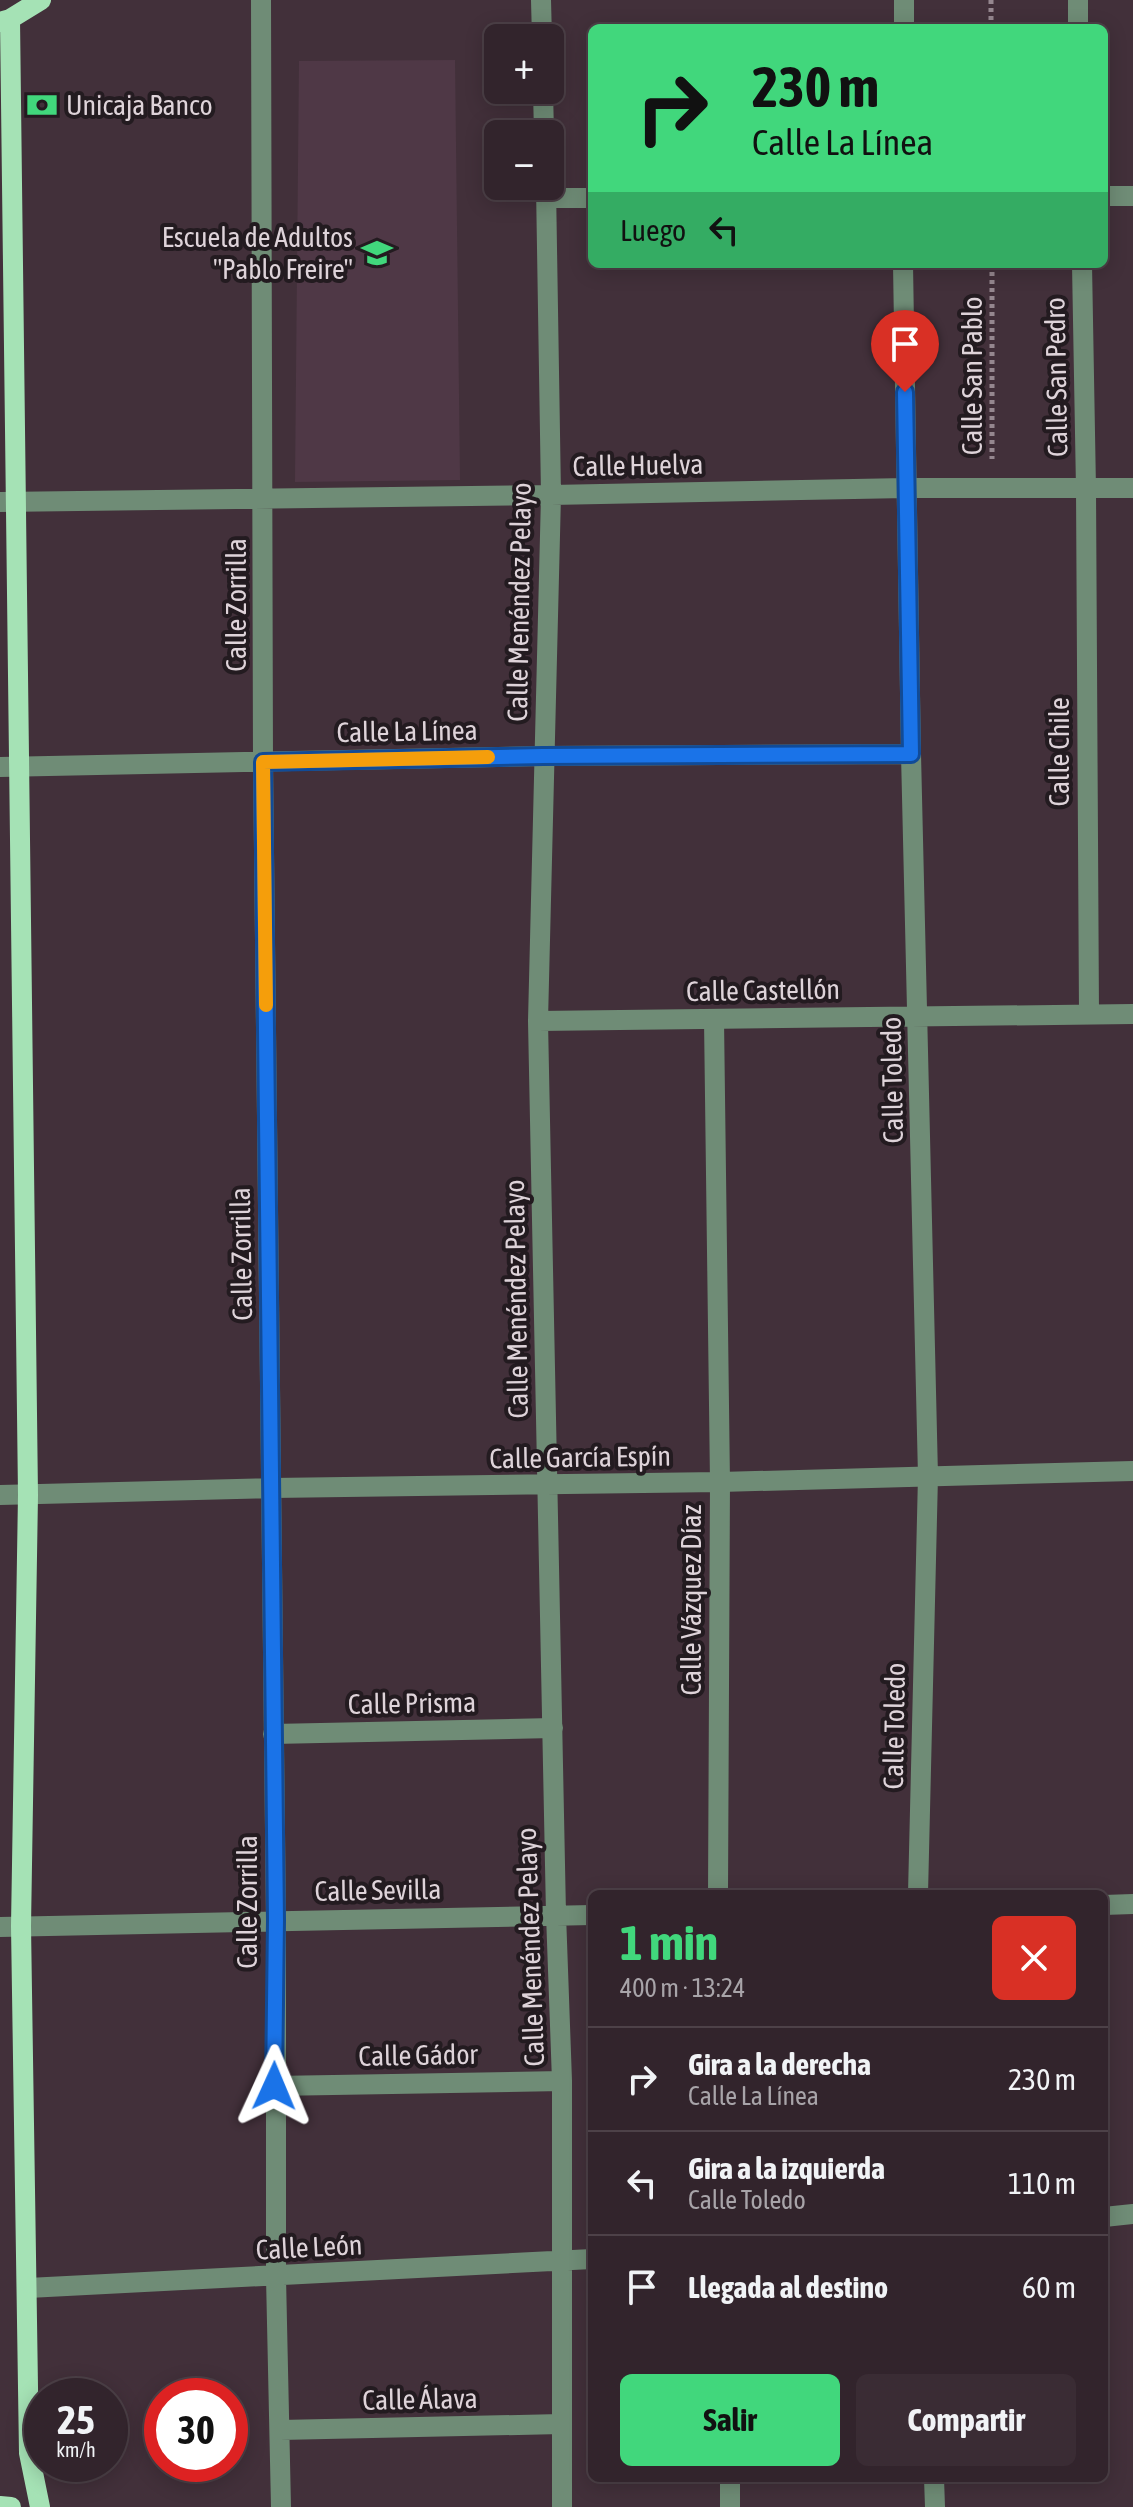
<!DOCTYPE html>
<html lang="es">
<head>
<meta charset="utf-8">
<style>
  body { margin:0; font-family:"Asap Condensed",sans-serif; background:#3a2c34; color:#f1f3f6; height:100vh; display:flex; flex-direction:column; font-size:30px; white-space:nowrap }
  * { box-sizing:border-box; margin:0 }
  p { font-size:26px; color:#a8a4a9 }
  .icon { flex:none; width:44px; height:44px; fill:none; stroke:currentColor; stroke-width:2; stroke-linecap:round; stroke-linejoin:round }
  .map { position:relative; flex:1; overflow:hidden }
  .details { position:absolute; left:588px; top:1890px; width:520px; height:592px; display:flex; flex-direction:column; background:#32242c; border-radius:12px; box-shadow:0 4px 20px #0003,0 0 0 2px #4d4148 }
  .details>* { flex:none }
  .hud { position:absolute; left:588px; top:24px; width:520px; height:244px; border-radius:12px; box-shadow:0 4px 20px #0003,0 0 0 2px #4d4148; background:#41d77c; color:#111; overflow:hidden }
  .controls { position:absolute; left:484px; top:24px; display:grid; gap:16px }
  .controls a { display:grid; place-items:center; width:80px; height:80px; border-radius:12px; background:#32242c; box-shadow:0 4px 20px #0003,0 0 0 2px #4d4148; font-size:40px }
  .speed { position:absolute; left:24px; top:2378px; display:flex; gap:16px; font-size:40px; font-weight:700; text-align:center }
  .speed>* { display:grid; place-content:center; width:104px; height:104px; border-radius:50%; background:#32242c; box-shadow:0 4px 20px #0003,0 0 0 2px #4d4148; line-height:1 }
  .speed small { font-size:20px; font-weight:400 }
  .speed .limit { border:12px solid #d22; background:#fff; color:#111 }
  .pin { position:absolute; display:grid; place-items:center; width:68px; height:68px; color:#fff; margin:-82px -34px; border-radius:50% 50% 50% 0; rotate:-45deg; box-shadow:0 0 8px #0007 }
  .pin .icon { rotate:45deg }
  .me { position:absolute; width:88px; margin:-44px; rotate:1deg; stroke-linejoin:round; filter:drop-shadow(0 0 6px #0008) }
  .turn { display:flex; align-items:center; gap:28px; height:168px; padding:0 32px; font-size:36px }
  .turn .icon { width:104px; height:104px; stroke-width:2.5 }
  .turn b { display:block; font-size:56px; line-height:68px }
  .then { display:flex; align-items:center; height:76px; padding:0 32px; background:#0003; gap:16px; font-size:30px }
  .round { display:grid; place-items:center; flex:none; width:84px; height:84px; border-radius:12px; background:#3a2c34 }
  .head { display:flex; align-items:center; justify-content:space-between; height:136px; padding:0 32px }
  h1 { font-size:48px; font-weight:700; line-height:60px; color:#41d77c }
  .button { display:flex; gap:16px; margin-top:auto; padding:16px 32px }
  .button a { flex:1; height:92px; border-radius:12px; background:#41d77c; color:#111; font-size:32px; font-weight:700; line-height:92px; text-align:center }
  .button a+a { background:#3a2c34; color:#f1f3f6 }
  ul { padding:0; list-style:none }
  li { display:flex; align-items:center; gap:24px; height:104px; padding:0 32px; border-top:2px solid #4d4148 }
  li div { flex:1 }
  li b { display:block; font-size:30px }
  li em { font-style:normal }
  .map>svg:first-child { display:block }
  .built { fill:#4f3846 }
  .lines { fill:none; stroke-linecap:round; stroke-linejoin:round }
  .path { stroke:#95878f; stroke-width:5; stroke-dasharray:4 4; stroke-linecap:butt }
  .minor { stroke:#6f8c76; stroke-width:20 }
  .major { stroke:#a5e2b5; stroke-width:20 }
  .route-casing { stroke:#114b97; stroke-width:20 }
  .route { stroke:#1a73e8; stroke-width:14 }
  .slow { stroke:#f59e0b; stroke-width:14 }
  .labels { text-anchor:middle; stroke-width:8; stroke-linejoin:round; paint-order:stroke }
  .poi-label { font-size:28px; fill:#ded3d9; stroke:#231b20; text-anchor:start }
  .street-label { font-size:28px; fill:#ded3d9; stroke:#231b20 }
</style>
</head>
<body>
<div class="map">
<svg width="1133" height="2507" viewBox="0 0 1133 2507">
  <rect width="100%" height="100%" fill="#42303a"/>
  <path class="built" d="M455,60l5,420 -165,2 4,-421z"/>
  <g class="lines">
    <path class="path" d="M991,0v28
      M992,264v195"/>
    <path class="minor" d="M261,0l2,762 13,1158v357l5,230
      M541,0l1,38
      M1078,0v28
      M904,28v-28
      M543,90l1,44
      M546,186l5,309 -13,526 18,893 6,167v426
      M1104,196h29
      M546,198h46
      M903,264l8,490 17,722 -10,418
      M1082,264l4,225 3,525
      M0,502l551,-7 355,-7h227
      M0,767l543,-11 368,-2
      M714,1019l6,463 -2,412
      M538,1021l595,-7
      M0,1495l272,-7 448,-6 413,-11
      M273,1734l280,-6
      M1104,1905l29,-1
      M0,1927l592,-12
      M274,2086l288,-5
      M1104,2217l29,-3
      M28,2288l564,-29
      M280,2430l281,-6
      M730,2478v29
      M934,2478l1,29"/>
    <path class="major" d="M10,19l18,1476 -7,431 8,527 11,54
      M0,22l10,-3 31,-19
      M0,2506l11,1"/>
  </g>
  <g class="lines">
    <defs>
      <path id="route" d="M274,2086l2,-166 -13,-1158 280,-6 368,-2 -6,-362"/>
    </defs>
    <use href="#route" class="route-casing"/>
    <use href="#route" class="route"/>
    <path class="slow" d="M266,1005l-3,-243 225,-5"/>
  </g>
  <defs>
    <symbol id="bank-bare" viewBox="-9 -9 18 18"><path d="M-6-4H6V4H-6ZM0-2.3a2.3 2.3 0 1 0 0 4.6a2.3 2.3 0 1 0 0-4.6Z" fill="#41d77c" stroke="#231b20" stroke-width="2.5" paint-order="stroke"/></symbol>
    <symbol id="school-bare" viewBox="-9 -9 18 18"><path d="M0-5L7-2L0 1L-7-2ZM-4 1L0 2.5L4 1V4Q0 6-4 4Z" fill="#41d77c" stroke="#231b20" stroke-width="2.5" paint-order="stroke"/></symbol>
  </defs>
  <g fill-rule="evenodd">
    <use href="#bank-bare" x="20" y="83" width="44" height="44"/>
    <use href="#school-bare" x="355" y="231" width="44" height="44"/>
  </g>
  <g class="labels">
    <g class="poi-label">
      <text x="66" y="115">Unicaja Banco</text>
      <text x="353" y="247" text-anchor="end">Escuela de Adultos<tspan x="353" dy="32">"Pablo Freire"</tspan></text>
    </g>
    <g class="street-label">
      <text transform="translate(972 376) rotate(-90)" y="10">Calle San Pablo</text>
      <text transform="translate(1056 377) rotate(-91)" y="10">Calle San Pedro</text>
      <text transform="translate(638 465) rotate(-1)" y="10">Calle Huelva</text>
      <text transform="translate(519 602) rotate(-89)" y="10">Calle Menéndez Pelayo</text>
      <text transform="translate(236 605) rotate(-90)" y="10">Calle Zorrilla</text>
      <text transform="translate(407 731) rotate(-1)" y="10">Calle La Línea</text>
      <text transform="translate(1059 752) rotate(-90)" y="10">Calle Chile</text>
      <text transform="translate(763 990) rotate(-1)" y="10">Calle Castellón</text>
      <text transform="translate(892 1080) rotate(-91)" y="10">Calle Toledo</text>
      <text transform="translate(241 1254) rotate(-91)" y="10">Calle Zorrilla</text>
      <text transform="translate(516 1299) rotate(-91)" y="10">Calle Menéndez Pelayo</text>
      <text transform="translate(580 1457) rotate(-1)" y="10">Calle García Espín</text>
      <text transform="translate(691 1600) rotate(-90)" y="10">Calle Vázquez Díaz</text>
      <text transform="translate(412 1703) rotate(-1)" y="10">Calle Prisma</text>
      <text transform="translate(894 1726) rotate(-89)" y="10">Calle Toledo</text>
      <text transform="translate(378 1890) rotate(-1)" y="10">Calle Sevilla</text>
      <text transform="translate(247 1902) rotate(-90)" y="10">Calle Zorrilla</text>
      <text transform="translate(530 1947) rotate(-92)" y="10">Calle Menéndez Pelayo</text>
      <text transform="translate(418 2055) rotate(-1)" y="10">Calle Gádor</text>
      <text transform="translate(309 2247) rotate(-3)" y="10">Calle León</text>
      <text transform="translate(420 2399) rotate(-1)" y="10">Calle Álava</text>
    </g>
  </g>
</svg>
<div class="controls">
<a>+</a>
<a>−</a>
</div>
<div class="speed"><div>25<small>km/h</small></div><div class="limit">30</div></div>
<div class="pin" style="left:905px;top:392px;background:#d93025"><svg class="icon" aria-label="arrive" viewBox="0 0 24 24"><path d="M6 21V4h12l-3 4 3 4H6"/></svg></div>
<svg class="me" style="left:274px;top:2086px" viewBox="-20 -20 40 40"><path d="M0-17L14 15 0 8-14 15z" fill="#1a73e8" stroke="#fff" stroke-width="4"/></svg>
<div class="hud">
<div class="turn"><svg class="icon" aria-label="right" viewBox="0 0 24 24"><path d="M7 20v-9h11M14 6l5 5-5 5"/></svg><div><b>230 m</b>Calle La Línea</div></div>
<div class="then">Luego<svg class="icon" aria-label="left" viewBox="0 0 24 24"><path d="M17 20v-9H6M10 6l-5 5 5 5"/></svg></div>
</div>
<section class="details">
<div class="head"><div><h1>1 min</h1><p>400 m · 13:24</p></div><a class="round" style="background:#d93025;color:#fff"><svg class="icon" aria-label="close" viewBox="0 0 24 24"><path d="M6 6l12 12M18 6L6 18"/></svg></a></div>
<ul>
<li><svg class="icon" aria-label="right" viewBox="0 0 24 24"><path d="M7 20v-9h11M14 6l5 5-5 5"/></svg><div><b>Gira a la derecha</b><p>Calle La Línea</p></div><em>230 m</em></li>
<li><svg class="icon" aria-label="left" viewBox="0 0 24 24"><path d="M17 20v-9H6M10 6l-5 5 5 5"/></svg><div><b>Gira a la izquierda</b><p>Calle Toledo</p></div><em>110 m</em></li>
<li><svg class="icon" aria-label="arrive" viewBox="0 0 24 24"><path d="M6 21V4h12l-3 4 3 4H6"/></svg><div><b>Llegada al destino</b></div><em>60 m</em></li>
</ul>
<div class="button"><a>Salir</a><a>Compartir</a></div>
</section>
</div>
</body>
</html>
